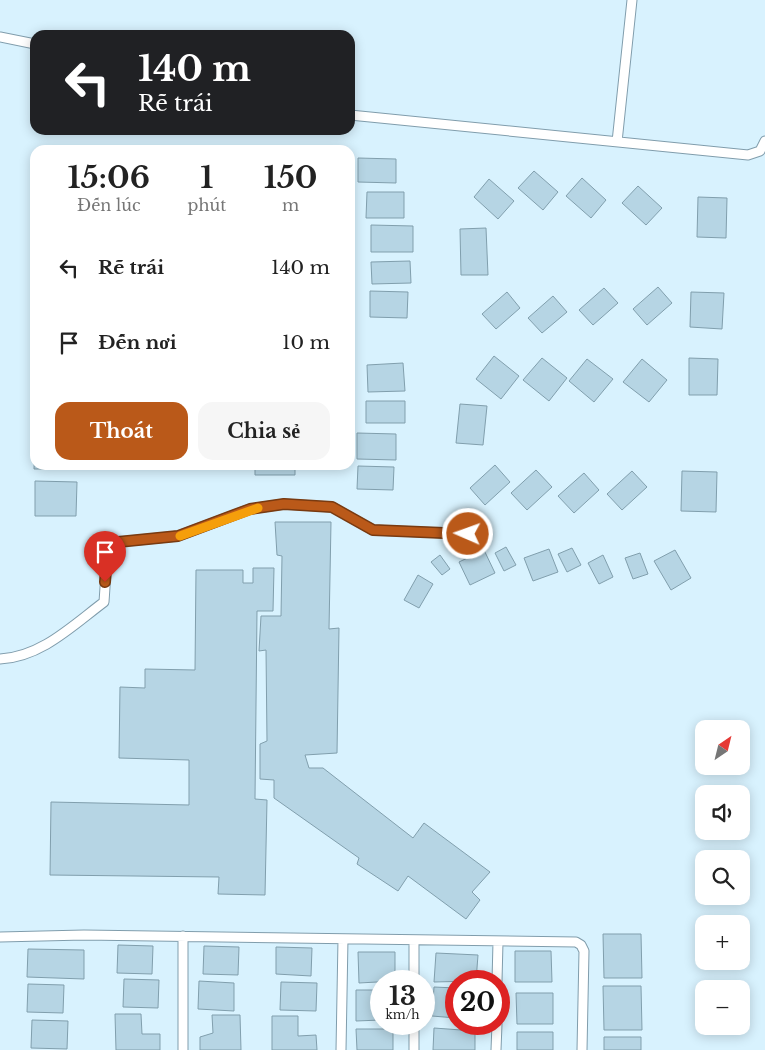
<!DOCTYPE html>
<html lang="vi">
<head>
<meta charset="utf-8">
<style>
  body { margin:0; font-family:"Libre Baskerville",serif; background:#f6f6f6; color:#222; height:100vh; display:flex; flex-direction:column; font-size:19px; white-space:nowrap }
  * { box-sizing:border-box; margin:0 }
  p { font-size:16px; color:#767676 }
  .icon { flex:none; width:28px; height:28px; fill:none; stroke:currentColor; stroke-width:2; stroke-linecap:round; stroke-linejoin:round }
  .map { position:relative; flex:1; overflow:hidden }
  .details { position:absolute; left:30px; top:145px; width:325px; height:325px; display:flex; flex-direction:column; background:#fff; border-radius:15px; box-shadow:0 2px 12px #0003 }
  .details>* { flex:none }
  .top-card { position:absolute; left:30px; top:30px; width:325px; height:105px; border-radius:15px; box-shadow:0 2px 12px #0003; background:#202124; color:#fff; overflow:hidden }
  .needle { width:32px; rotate:35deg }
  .fabs { position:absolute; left:695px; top:720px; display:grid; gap:10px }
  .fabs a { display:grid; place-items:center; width:55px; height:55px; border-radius:10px; background:#fff; box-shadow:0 2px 12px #0003; font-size:25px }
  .speed { position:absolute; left:370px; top:970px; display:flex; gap:10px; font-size:25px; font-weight:700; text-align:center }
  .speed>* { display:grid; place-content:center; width:65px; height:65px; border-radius:50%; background:#fff; box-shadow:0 2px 12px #0003; line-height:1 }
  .speed small { font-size:12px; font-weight:400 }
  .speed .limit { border:8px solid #d22; background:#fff; color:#111 }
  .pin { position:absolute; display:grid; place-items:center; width:42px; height:42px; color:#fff; margin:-51px -21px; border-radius:50% 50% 50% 0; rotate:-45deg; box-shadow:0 0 5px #0007 }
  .pin .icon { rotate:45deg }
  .me { position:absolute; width:55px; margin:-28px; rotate:272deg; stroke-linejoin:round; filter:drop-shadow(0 0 4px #0008) }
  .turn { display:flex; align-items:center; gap:18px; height:105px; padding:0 25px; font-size:22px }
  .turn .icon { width:65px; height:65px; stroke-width:2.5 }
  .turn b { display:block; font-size:35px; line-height:42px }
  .eta { display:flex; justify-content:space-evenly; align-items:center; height:85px; text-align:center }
  .eta b { font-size:30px; font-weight:700; line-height:35px }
  .button { display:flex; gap:10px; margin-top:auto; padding:10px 25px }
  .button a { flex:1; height:58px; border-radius:15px; background:#ba5919; color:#fff; font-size:20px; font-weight:700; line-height:58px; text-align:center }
  .button a+a { background:#f6f6f6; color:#222 }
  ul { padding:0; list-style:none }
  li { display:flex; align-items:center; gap:15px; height:75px; padding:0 25px }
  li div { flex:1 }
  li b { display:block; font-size:19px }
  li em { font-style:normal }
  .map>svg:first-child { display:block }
  .building { fill:#b6d5e4; stroke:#819fad }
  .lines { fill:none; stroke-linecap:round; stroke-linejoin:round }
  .lane-casing { stroke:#809dac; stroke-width:11 }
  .lane { stroke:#fff; stroke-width:9 }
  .route-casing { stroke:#793a10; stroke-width:12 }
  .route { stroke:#ba5919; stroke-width:9 }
  .slow { stroke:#f59e0b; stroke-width:9 }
</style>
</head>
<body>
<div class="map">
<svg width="765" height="1050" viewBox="0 0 765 1050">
  <rect width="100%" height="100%" fill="#d8f2fe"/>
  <path class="building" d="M358,158l38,1v24l-38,-1z
    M534,171l24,21 -15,18 -25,-22z
    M582,178l24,22 -15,18 -25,-22z
    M489,179l25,22 -16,18 -24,-22z
    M638,186l24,22 -16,17 -24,-22z
    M367,192h37v26h-38z
    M698,197l29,1 -1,40 -29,-1z
    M371,225l42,1v26h-42z
    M486,228l2,47h-27l-1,-46z
    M410,261l1,22 -39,1 -1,-22z
    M658,287l14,16 -25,22 -14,-16z
    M604,288l14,15 -25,22 -14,-15z
    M370,291l38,1 -1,26 -37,-1z
    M507,292l13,16 -24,21 -14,-15z
    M691,292l33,1 -2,36 -32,-2z
    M553,296l14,16 -25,21 -14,-15z
    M494,356l25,20 -18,23 -25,-20z
    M542,358l25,20 -18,23 -26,-21z
    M689,358l29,1 -1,36h-28z
    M587,359l26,20 -19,23 -25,-21z
    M642,359l25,21 -18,22 -26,-20z
    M403,363l2,28 -37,1 -1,-27z
    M366,401h39v22h-39z
    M460,404l27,2 -4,39 -27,-2z
    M357,433l39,1v26l-39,-1z
    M35,436v29h41v4h-42z
    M255,465h40v10h-40z
    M495,465l15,17 -25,23 -15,-17z
    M358,466l36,1 -1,23 -36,-1z
    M536,470l16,17 -25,23 -16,-17z
    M632,471l15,16 -25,23 -15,-16z
    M682,471l35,1 -1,40 -35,-1z
    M584,473l15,17 -25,23 -16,-17z
    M35,481l42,1 -1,34h-41z
    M275,522h56l-2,107 10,-1 -2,125 -32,2 4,13h14l90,70 11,-15 66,49 -18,20 8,8 -14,19 -58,-43 -10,15 -41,-27 2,-6 -85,-60v-18l-14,-1v-35l7,-3 -1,-91 -7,1 2,-35h20l1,-60 -5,-1z
    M506,547l10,18 -12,6 -9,-18z
    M572,548l9,17 -14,7 -9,-18z
    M549,549l9,23 -25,9 -9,-23z
    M484,550l11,23 -25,12 -11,-23z
    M675,550l16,28 -20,12 -17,-29z
    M640,553l8,21 -15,5 -8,-21z
    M440,555l10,14 -8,6 -11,-13z
    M603,555l10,22 -14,7 -11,-21z
    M253,568h21l-1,43h-16l-2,188 12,1 -2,95 -47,-1 1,-17 -169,-2 1,-73 138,3v-45l-70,-2 1,-71 25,1v-19l50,1 1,-100h47v13h10z
    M418,575l15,9 -14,24 -15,-8z
    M603,934h38l1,44h-38z
    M118,945l35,1 -1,28 -35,-1z
    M204,946l35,1 -1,28 -35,-1z
    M276,947l36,1 -1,28 -35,-2z
    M28,949l56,1v29l-57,-2z
    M515,951h36l1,31h-37z
    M358,952h37v29l-36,2z
    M436,953l42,2 -2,26 -42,1z
    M124,979l35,1 -1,28 -35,-1z
    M199,981l35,2v28l-36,-2z
    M281,982l36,1 -1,28 -36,-1z
    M28,984l36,1 -1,28 -36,-1z
    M603,986h38l1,44h-38z
    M434,987l22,1v30l-24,-2z
    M356,990h25v30l-25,1z
    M516,993h37v31h-36z
    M115,1014h26l1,20h18v16h-44z
    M212,1015h28l1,35h-41v-13l13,-4z
    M272,1016h26v20l18,-1 1,15h-45z
    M32,1020l36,1 -1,28 -36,-1z
    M434,1028l41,3v19h-42z
    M356,1029h37v21h-36z
    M517,1032h36v18h-36z
    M604,1037h37v13h-37z"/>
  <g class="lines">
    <defs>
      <path id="lane" d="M0,37l35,7
        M350,115l398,40 12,-4 5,-10
        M617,142l15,-142
        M0,659c41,-2 72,-33 104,-57l4,-59 70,-7 72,-27 34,-5 48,3 41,23 95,4
        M183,936v114
        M0,937l84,-2 492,7 5,3 3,6 -2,99
        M414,981v-40
        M497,981l1,-39
        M341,1050l2,-111
        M414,1050v-26
        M496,1050l1,-26"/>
    </defs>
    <use href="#lane" class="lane-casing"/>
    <use href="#lane" class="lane"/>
  </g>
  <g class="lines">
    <defs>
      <path id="route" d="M105,582l3,-39 70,-7 72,-27 34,-5 48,3 41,23 95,4"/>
    </defs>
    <use href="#route" class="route-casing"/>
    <use href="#route" class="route"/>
    <path class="slow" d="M180,536l78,-28"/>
  </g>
</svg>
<div class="fabs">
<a><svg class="needle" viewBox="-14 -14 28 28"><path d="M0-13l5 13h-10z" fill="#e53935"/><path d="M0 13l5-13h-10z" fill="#767676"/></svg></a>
<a><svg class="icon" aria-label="sound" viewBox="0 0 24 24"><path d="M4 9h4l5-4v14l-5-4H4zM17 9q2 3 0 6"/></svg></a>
<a><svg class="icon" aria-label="search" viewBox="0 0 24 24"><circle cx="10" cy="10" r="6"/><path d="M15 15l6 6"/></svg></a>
<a>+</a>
<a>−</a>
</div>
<div class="speed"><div>13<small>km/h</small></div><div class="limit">20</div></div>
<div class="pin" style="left:105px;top:582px;background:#d93025"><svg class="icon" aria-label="arrive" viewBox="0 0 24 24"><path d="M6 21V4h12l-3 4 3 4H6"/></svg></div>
<svg class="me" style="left:468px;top:534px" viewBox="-20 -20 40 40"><circle r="17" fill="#ba5919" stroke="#fff" stroke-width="3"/><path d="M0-11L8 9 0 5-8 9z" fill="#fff"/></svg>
<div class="top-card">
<div class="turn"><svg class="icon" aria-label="left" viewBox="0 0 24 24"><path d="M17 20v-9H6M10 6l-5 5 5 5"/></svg><div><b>140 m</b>Rẽ trái</div></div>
</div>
<section class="details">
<div class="eta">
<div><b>15:06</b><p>Đến lúc</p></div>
<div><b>1</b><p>phút</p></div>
<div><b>150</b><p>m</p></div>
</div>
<ul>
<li><svg class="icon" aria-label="left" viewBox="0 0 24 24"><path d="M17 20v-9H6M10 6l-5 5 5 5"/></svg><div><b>Rẽ trái</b></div><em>140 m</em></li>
<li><svg class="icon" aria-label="arrive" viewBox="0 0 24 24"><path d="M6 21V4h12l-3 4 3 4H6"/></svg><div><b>Đến nơi</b></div><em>10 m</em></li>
</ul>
<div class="button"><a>Thoát</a><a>Chia sẻ</a></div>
</section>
</div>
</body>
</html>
